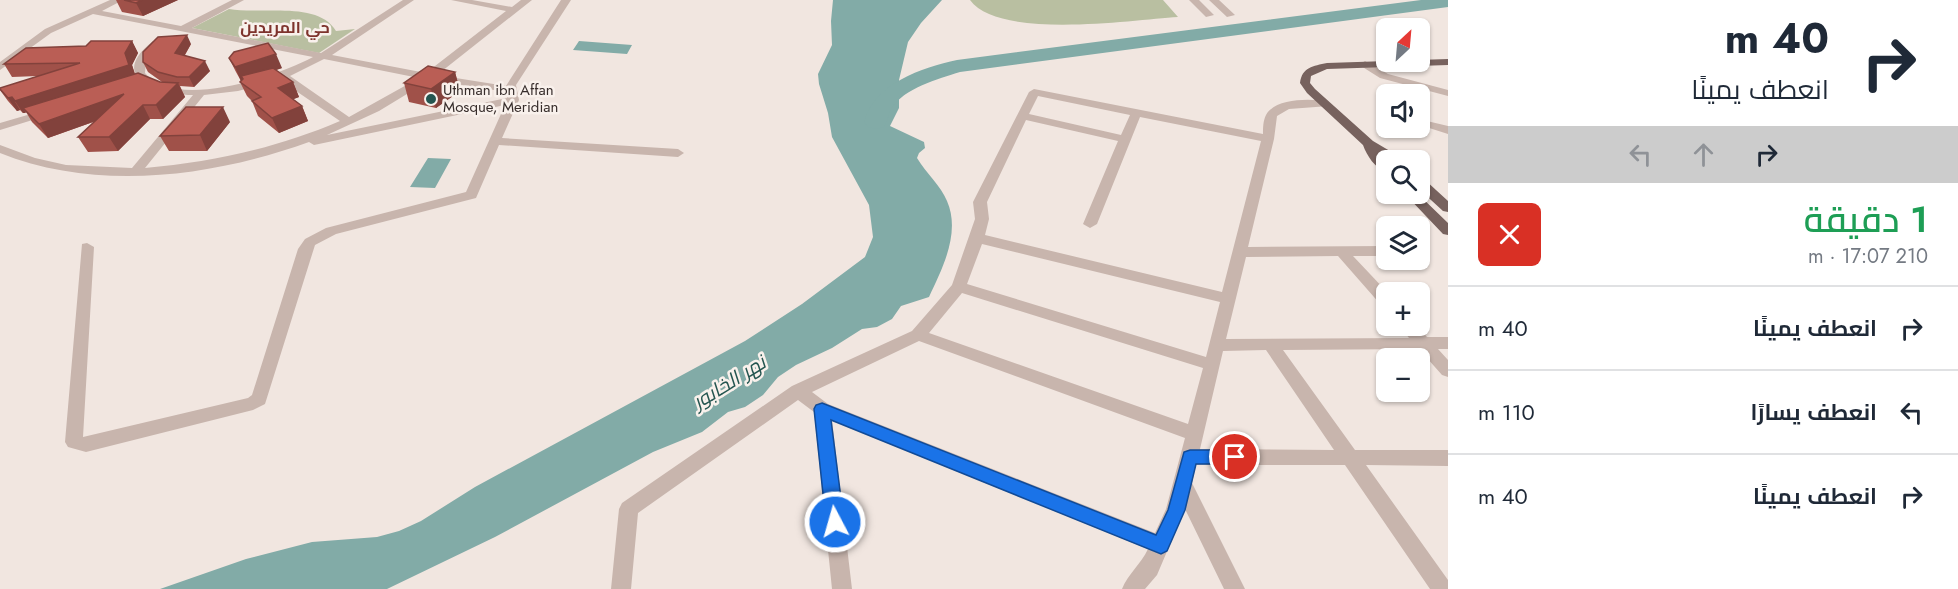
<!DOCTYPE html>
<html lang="ar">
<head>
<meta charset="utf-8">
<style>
  body { margin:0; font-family:Jost,Cairo,sans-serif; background:#f6f6f7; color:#1f2937; direction:rtl; height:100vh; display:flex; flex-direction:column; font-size:22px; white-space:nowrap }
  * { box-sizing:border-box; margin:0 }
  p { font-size:20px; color:#747a83 }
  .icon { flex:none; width:33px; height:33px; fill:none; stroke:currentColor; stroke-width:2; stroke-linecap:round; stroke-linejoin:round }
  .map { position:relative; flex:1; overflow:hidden; direction:ltr }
  .panel { display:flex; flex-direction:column; background:#fff; width:510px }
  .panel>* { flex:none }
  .top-card { background:#fff; color:#1f2937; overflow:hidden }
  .needle { width:39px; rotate:26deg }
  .controls { position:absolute; left:1376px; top:18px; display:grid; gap:12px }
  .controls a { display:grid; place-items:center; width:54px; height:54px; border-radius:9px; background:#fff; box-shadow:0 2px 4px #0004; font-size:30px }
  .pin { position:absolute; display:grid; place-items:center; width:51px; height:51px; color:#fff; margin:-26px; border:3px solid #fff; border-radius:50%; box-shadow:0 2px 6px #0007 }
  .me { position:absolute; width:66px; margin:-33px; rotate:354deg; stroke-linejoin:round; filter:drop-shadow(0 0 4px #0008) }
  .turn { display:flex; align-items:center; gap:21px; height:126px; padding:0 30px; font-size:27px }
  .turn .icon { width:78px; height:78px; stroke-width:2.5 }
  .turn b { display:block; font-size:42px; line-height:51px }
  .lanes { display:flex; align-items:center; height:57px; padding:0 30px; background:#0003; justify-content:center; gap:30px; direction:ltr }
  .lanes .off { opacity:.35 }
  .round { display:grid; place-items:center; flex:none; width:63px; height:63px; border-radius:9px; background:#f6f6f7 }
  .summary { display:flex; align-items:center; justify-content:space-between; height:102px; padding:0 30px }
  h1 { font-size:36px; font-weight:600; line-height:45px; color:#1e9e55 }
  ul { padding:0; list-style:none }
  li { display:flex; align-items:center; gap:18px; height:84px; padding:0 30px; border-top:2px solid #e0e1e3 }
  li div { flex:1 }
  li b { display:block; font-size:22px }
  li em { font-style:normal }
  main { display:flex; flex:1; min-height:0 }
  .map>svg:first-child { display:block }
  .green { fill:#b9bfa1 }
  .water { fill:#82aba7 }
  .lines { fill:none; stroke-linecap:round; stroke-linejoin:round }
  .river { fill:#82aba7; fill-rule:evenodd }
  .minor { fill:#c8b5ad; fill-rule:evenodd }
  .major { fill:#77625e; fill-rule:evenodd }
  .wall { fill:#a05149 }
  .shaded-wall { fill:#82423c }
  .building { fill:#ba5e55; stroke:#82423c; stroke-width:1.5 }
  .route { fill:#1a73e8; stroke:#114b97; stroke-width:1.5 }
  .poi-dot { fill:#245550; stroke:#f9f1ec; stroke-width:2 }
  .labels { text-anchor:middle; stroke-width:5; stroke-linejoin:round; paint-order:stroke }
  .far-poi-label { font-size:15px; fill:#372d2b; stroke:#f9f1ec; text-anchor:start }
  .far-neighbourhood-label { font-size:16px; font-weight:bold; fill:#7e332c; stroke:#f9f1ec }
  .water-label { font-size:20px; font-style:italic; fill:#245550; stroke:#f9f1ec }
</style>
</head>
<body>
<main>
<section class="panel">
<div class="top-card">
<div class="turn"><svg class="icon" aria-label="right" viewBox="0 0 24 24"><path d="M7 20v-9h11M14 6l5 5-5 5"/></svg><div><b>40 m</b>انعطف يمينًا</div></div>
<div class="lanes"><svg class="icon off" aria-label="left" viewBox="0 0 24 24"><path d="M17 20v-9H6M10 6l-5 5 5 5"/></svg><svg class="icon off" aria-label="ahead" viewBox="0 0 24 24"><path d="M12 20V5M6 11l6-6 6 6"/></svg><svg class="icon" aria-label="right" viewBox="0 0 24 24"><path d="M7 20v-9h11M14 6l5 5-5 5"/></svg></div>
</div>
<div class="summary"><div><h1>1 دقيقة</h1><p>210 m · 17:07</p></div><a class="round" style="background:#d93025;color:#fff"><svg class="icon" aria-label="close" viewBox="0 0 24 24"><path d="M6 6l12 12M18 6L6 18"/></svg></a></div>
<ul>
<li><svg class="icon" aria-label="right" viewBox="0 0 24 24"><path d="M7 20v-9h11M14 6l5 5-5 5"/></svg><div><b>انعطف يمينًا</b></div><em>40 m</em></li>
<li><svg class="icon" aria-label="left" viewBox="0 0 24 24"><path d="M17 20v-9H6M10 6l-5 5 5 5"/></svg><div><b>انعطف يسارًا</b></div><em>110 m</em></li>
<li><svg class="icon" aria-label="right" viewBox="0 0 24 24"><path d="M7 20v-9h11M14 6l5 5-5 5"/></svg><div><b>انعطف يمينًا</b></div><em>40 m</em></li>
</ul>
</section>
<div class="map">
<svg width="1448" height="589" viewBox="0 0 1448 589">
  <rect width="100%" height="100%" fill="#f1e6e0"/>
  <path class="green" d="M970,0h193l15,17c-47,3 -179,23 -208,-17z
    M229,9c31,6 89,-9 107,22l19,-2 -36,24 -127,-25z"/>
  <path class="water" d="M833,0h109l-21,23 -13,19 -9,38v28l-9,18 34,16 1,6 -6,5 -2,5c9,15 24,28 30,43 14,32 -5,68 -18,96l-28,9 -9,13 -15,8 -15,2 -30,19 -36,17 -18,12 -15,18 -18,12 -17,5 -26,20 -49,20 -158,85 -108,52h-227l86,-30 66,-17 65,-5 22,-6 22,-10 54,-34 270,-146 57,-37 63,-47 8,-20 -4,-32 -37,-68 -4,-24 -9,-29 -1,-10 14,-29 -1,-24z
    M579,41l53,4 -5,9 -54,-4z
    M428,158l23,1 -16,29 -25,-1z"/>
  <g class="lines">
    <path class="river" d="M1421,0h27v7l-488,65c-22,7 -56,16 -69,37 -3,6 -3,12 -7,18l-8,2 -8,-2 -4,-5c10,-39 58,-54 93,-62z"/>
    <path class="minor" d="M110,0h13l-21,11 79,15 51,-26h12l-52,28 129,25 82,-53h11l-82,55 94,18 80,-62 -55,-11h21l40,7 9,-7h11l-95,75 69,11 55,-86h10l-55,85 3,15 -17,38 176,11 6,4 -6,4 -179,-12 -23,53 -140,36 -21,11 -50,159 -12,6 -167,42 -18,-5 -3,-5 17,-198 5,-1 7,4 -11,190 165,-39 4,-3 46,-146 7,-10 21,-11 140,-36 39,-87 -191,40 -5,-3c-97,35 -212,50 -309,11v-8l35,13 31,7 66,3 61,-73c-36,0 -87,-17 -40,-54l9,2 -16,17 -1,13c30,38 133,3 168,-16l-220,-43 -42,19 -51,37v-8l45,-33zM324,59l95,19 -70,39 -59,-41zM280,80l60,41c-63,27 -127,41 -195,47l59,-73 34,-4zM430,80l77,12v6l-180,37 52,-24z
      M1189,0h10l15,15 -8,2z
      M1209,0h10l16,15 -8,2z
      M1365,61l23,13 60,16v6l-68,-18 -19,-12 -1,-2z
      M1034,89l229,45c0,-6 0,-13 3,-19 9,-17 46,-17 63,-13v4l-40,3 -12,7 -3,23 -26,108 138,-1v10h-33l34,36 -1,14 -5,-1 -43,-49 -92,1 -20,82 183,-1 -9,-12h17l10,11h21v12h-10l10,11v17l-6,-2 -23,-26 -136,1 72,100h93v16l-82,-1 82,115v9h-18l-85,-124h-149l-4,18 53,106h-21l-39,-80 -28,66 -12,14h-23c6,-15 19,-25 26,-40l-316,-129 20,169h-20l-18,-177 -16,-12 -160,113 -7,76h-20l8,-80 3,-6 170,-117 120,-55 40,-46 23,-66 -2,-17 56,-110zM1038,96l92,19 -9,20 -92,-21zM1140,117l121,24 -39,151 -237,-57 4,-16 -2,-17 39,-82 92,21 -35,83 7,4 7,-4zM982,244l238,58 -14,55 -239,-73zM962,293l241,75 -15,56 -259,-91zM919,341l266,97 -19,71 -11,24 -327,-129 -16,-12zM1266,350l68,100 -134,-1 23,-98z
      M48,109l4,1v4l-52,16v-7z
      M1427,121l21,5v8l-25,-8 -2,-2z"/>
    <path class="major" d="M1448,59v6l-121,4 -16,7 -1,7 5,6 58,52 27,16 2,3h-13l-9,-6 6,7v11c-11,-4 -19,-16 -23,-27l-56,-52 -7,-10c2,-16 13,-17 27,-20z
      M1419,178l5,1 24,22v11l-5,-1 -24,-22z
      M1405,194h13l30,29v12l-5,-1z"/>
  </g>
  <path class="wall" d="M116,0h62l-35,16 -21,-4z
    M132,41l6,12 -6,12 3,9 27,8 -14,-10 -5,-10 48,-18 -6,11 25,16 -16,16 -14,-1 5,11 -22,22h-13l-32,32 -30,1 -10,-15 18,-16 -48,17 -16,-16 -6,-10 -3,1 -3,-3 -3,1 -9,-10 -8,-11 38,-14 -26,1 -8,-13z
    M229,58l53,10 -6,2 17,12 6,15 -6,2 9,7 6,15 -29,12 -21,-17 -6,-15 -5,-5 -7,-14 1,-1 -5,-9z
    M455,72l5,19 -24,17 -27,-6 -5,-19z
    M230,122l-23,29h-38l-9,-15z"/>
  <path class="shaded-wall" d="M142,0h36l-35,16 -7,-13z
    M187,35l4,9 -11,19 -5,-10z
    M132,41l6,12 -6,12 4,13 -113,30 3,5h-3l-8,-12 110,-48z
    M276,54l6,14 -39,13 -2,-5 2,5h-2l-6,-14z
    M205,61l5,10 -16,16 -5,-10z
    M455,72l5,19 -24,17 -5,-19z
    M293,82l6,15 -15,6 -6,-15z
    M178,83l7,14 -22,22 -7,-14z
    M124,94l8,14 -84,30 -9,-14z
    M12,97l8,13 -3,1 -9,-13z
    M143,105l7,14 -32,32 -9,-14z
    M302,106l6,15 -29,12 -7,-15z
    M223,107l7,15 -23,29 -7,-16z"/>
  <path class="building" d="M124,0h18l-6,3z
    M187,35l-12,18 30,8 -16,16h-12l-19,-5 -15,-10v-10l15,-15z
    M91,41h41l-7,12 4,12 -114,36 -3,-4 -4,1 -8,-9v-1l80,-25 -76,1 22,-16 60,-2z
    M268,43l8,11 -41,13 -6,-9 5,-6z
    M428,66l27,6 -24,17 -27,-6z
    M273,68l20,14 -15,6 24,18 -30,12 -20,-17 9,-4 -21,-15 3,-3 -2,-3z
    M138,73l22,9 18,1 -22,22h-13l-34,32h-31l46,-43 -85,30 -16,-16z
    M186,107h37l-23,28 -40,1z"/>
  <path class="route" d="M822,403l334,132 12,-25 16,-58 6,-2h45l6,2 3,5 -3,5 -6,2h-39l-11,46 -18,41 -6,3 -330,-134 13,102 -3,5 -6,2 -7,-2 -2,-5 -12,-113 2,-4z"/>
  <circle class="poi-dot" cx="431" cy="99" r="6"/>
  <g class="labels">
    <g class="far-poi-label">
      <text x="443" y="95">Uthman ibn Affan<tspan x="443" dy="17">Mosque, Meridian</tspan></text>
    </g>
    <g class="far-neighbourhood-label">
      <text x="285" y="33">حي المريدين</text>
    </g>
    <g class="water-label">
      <text transform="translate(729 382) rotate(-32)" y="7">نهر الخابور</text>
    </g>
  </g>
</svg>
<div class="controls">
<a><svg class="needle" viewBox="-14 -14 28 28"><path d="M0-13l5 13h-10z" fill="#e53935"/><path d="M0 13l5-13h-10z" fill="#747a83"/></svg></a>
<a><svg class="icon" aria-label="sound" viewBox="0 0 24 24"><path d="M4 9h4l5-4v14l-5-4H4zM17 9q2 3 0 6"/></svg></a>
<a><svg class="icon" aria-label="search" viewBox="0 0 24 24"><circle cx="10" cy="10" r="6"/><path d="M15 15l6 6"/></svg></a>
<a><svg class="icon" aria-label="layers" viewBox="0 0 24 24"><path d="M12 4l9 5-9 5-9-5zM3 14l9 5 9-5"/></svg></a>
<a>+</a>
<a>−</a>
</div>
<div class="pin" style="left:1235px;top:457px;background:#d93025"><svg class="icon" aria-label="arrive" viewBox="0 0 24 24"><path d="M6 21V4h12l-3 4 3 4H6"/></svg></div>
<svg class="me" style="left:835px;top:522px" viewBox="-20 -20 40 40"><circle r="17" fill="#1a73e8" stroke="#fff" stroke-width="3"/><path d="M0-11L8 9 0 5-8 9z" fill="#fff"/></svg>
</div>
</main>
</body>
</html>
